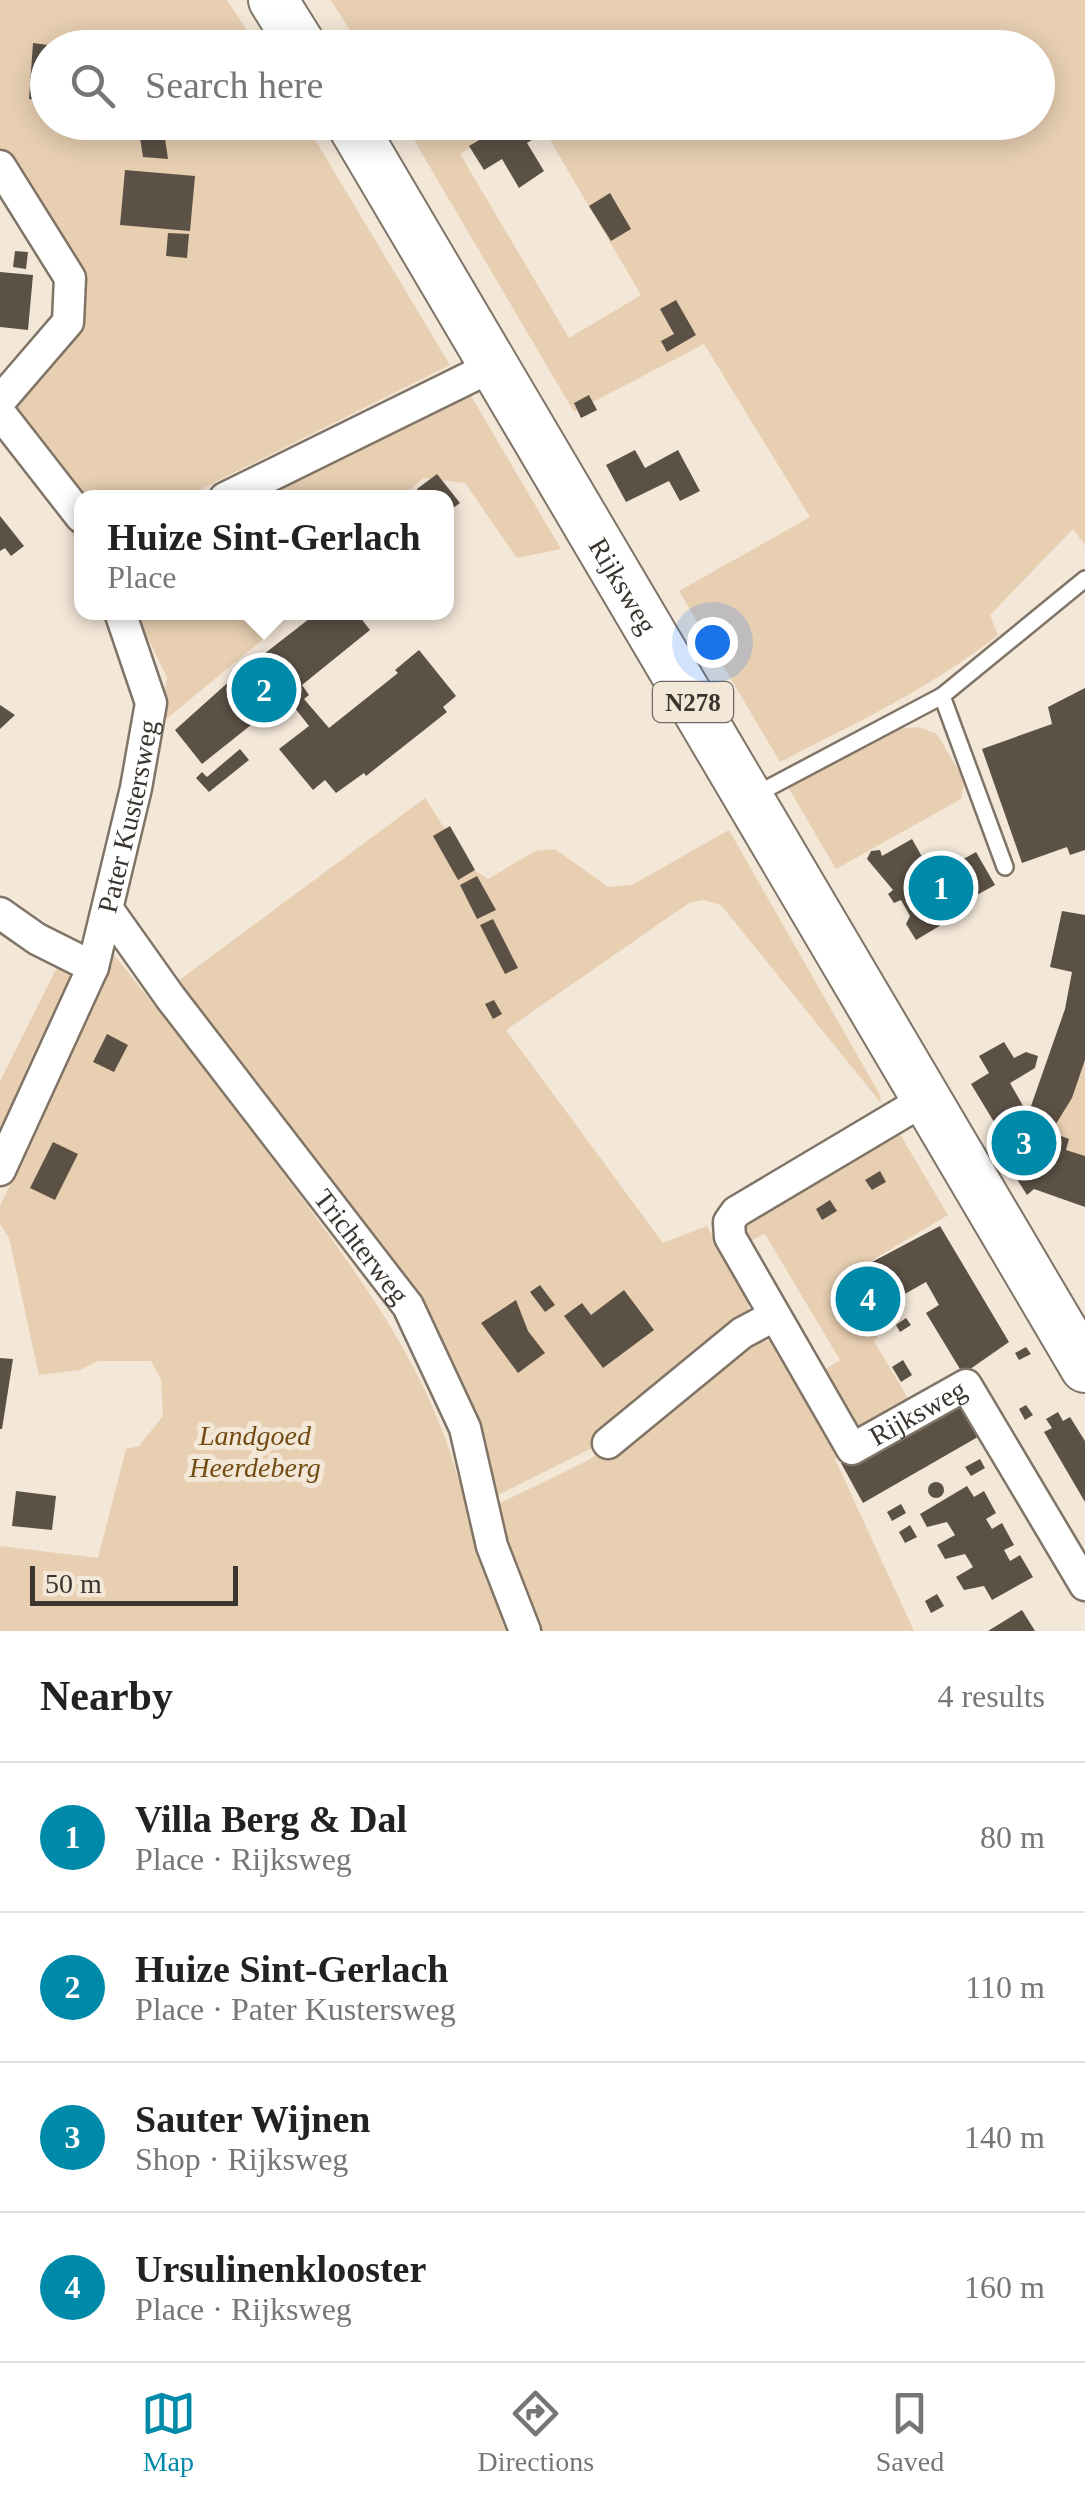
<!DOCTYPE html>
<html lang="en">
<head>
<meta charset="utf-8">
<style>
	body { margin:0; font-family:Georgia,serif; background:#f2f2f2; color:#222 }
	.scale { position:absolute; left:30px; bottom:25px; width:208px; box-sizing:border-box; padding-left:10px; border:5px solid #3a352f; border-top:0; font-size:28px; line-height:35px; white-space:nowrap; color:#3a352f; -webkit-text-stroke:8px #f3e7d8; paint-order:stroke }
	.you { position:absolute; left:712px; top:642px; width:35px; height:35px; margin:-25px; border:8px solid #fff; border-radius:50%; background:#1a73e8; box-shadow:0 0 0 15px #1a73e833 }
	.badge { display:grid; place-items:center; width:65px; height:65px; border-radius:50%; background:#008aaa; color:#fff; font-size:32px; font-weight:700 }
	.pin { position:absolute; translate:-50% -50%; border:5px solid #fff; box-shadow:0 2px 10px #0006 }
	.popup { position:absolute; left:74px; top:490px; width:380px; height:130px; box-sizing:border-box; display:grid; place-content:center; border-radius:20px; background:#fff; filter:drop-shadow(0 2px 8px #0005); font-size:32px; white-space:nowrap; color:#767676 }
	.popup b { font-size:38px; color:#222 }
	.popup::after { content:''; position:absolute; left:50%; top:100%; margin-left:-20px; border:20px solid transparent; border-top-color:#fff }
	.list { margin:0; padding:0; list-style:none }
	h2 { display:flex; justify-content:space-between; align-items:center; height:130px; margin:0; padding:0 40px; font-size:42px }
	h2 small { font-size:32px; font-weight:400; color:#767676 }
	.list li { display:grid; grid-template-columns:65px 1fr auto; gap:30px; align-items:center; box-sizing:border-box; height:150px; padding:0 40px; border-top:2px solid #e0e0e0 }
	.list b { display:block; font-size:38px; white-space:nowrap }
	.list p { margin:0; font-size:32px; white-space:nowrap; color:#767676 }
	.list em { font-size:32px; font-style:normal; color:#767676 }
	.icon { flex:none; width:55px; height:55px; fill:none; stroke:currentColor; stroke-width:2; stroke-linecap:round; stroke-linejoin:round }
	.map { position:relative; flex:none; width:1085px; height:1631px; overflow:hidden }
	.search { position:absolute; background:#fff; box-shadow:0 5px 25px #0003; left:30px; right:30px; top:30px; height:110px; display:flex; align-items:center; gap:25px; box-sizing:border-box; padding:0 35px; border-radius:55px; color:#767676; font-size:38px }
	.sheet { height:730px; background:#fff }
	nav { display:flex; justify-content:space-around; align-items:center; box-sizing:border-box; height:140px; border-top:2px solid #e0e0e0; background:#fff; font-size:28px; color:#767676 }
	nav a { display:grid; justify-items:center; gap:5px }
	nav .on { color:#008aaa }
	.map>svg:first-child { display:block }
	.green { fill:#e8cfb2 }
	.building { fill:#5c5145 }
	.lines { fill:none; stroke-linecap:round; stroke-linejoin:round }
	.lane-casing { stroke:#807467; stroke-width:20 }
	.street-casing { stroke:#807467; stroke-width:35 }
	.primary-casing { stroke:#807467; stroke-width:52 }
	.lane { stroke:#fff; stroke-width:15 }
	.street { stroke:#fff; stroke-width:30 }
	.primary { stroke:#fff; stroke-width:48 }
	.labels { text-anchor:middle; stroke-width:10; stroke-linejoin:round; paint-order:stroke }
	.shield { fill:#f3e7d8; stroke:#726a62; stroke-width:2.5 }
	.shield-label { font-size:25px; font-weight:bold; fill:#3a352f }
	.street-label { font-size:28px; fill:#3a352f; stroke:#f3e7d8 }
	.park-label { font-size:28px; font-style:italic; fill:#734c13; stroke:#f3e7d8 }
</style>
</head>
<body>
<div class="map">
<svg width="1085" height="1631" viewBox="0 0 1085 1631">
	<rect width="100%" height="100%" fill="#f3e7d8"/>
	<!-- green -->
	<g class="green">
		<polygon points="0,0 227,0 258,47 48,48 48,122 305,123 450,365 185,497 81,498 79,548 17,421 15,404 64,338 59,244 0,150"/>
		<path d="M331,0H1085V545L1073,529L990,615L998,635C931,688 856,723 780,762L679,591L810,517L704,344L574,412L404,123H513L460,154L569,338L641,295L540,123L1038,122V48L360,47Z"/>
		<polygon points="456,396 471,396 561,549 517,558 465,483 423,478 401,498 281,497 267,485"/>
		<polygon points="136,613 295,613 159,725 167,678"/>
		<polygon points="919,727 937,734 965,781 961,799 836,869 788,787 896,729"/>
		<polygon points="425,798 469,867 488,879 535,851 555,849 608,887 632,885 729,830 880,1095 881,1103 721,905 704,900 689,903 506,1030 663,1243 707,1226 749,1298 748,1315 606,1441 486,1501 443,1364 174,984"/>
		<path d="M111,951C173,1028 233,1106 292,1185C361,1278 428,1368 459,1481L476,1484L494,1506L589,1460L733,1347L774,1340L843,1453L835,1459L914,1631H0V1546L98,1558L126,1449L139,1446L163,1416L161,1380L151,1361H98L80,1370L39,1375L9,1238L0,1224V1206L96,1001Z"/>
		<polygon points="56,969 72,972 67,994 0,1134 0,1081"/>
		<polygon points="1085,1060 1085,1156 1066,1150 1069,1139 1051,1132 1072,1098"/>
		<polygon points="898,1131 948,1215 844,1277 878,1338 874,1341 912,1405 854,1440 816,1375 840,1360 765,1234 746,1243 743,1226"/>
	</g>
	<!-- building -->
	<g class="building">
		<polygon points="33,43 48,45 48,100 29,99"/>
		<polygon points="72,122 97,122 96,133 71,131"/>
		<polygon points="510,122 546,122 550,129 527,143 544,171 519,188 502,159 484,170 469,146"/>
		<polygon points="139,131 164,132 168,159 143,157"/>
		<polygon points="125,170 195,176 190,231 120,225"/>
		<polygon points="610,193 631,229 611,241 589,206"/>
		<polygon points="168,233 189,234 187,258 166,256"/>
		<polygon points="15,251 28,252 26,269 13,267"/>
		<polygon points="0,272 33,275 28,330 0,327"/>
		<polygon points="676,300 696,335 667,352 661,341 674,334 660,309"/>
		<polygon points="589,395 597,410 581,418 574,403"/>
		<polygon points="635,450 645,468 678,450 700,491 680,501 669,481 626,502 606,465"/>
		<polygon points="437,474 460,503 446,513 446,498 424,498 417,489"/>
		<polygon points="0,516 24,546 11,556 5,548 0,551"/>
		<polygon points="318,612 356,612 370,630 302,685 309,695 304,699 329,728 398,673 395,670 419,650 456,696 443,707 447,712 366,776 364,773 336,793 325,780 313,790 279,749 309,726 294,707 289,711 281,701 202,764 175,730 233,678"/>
		<polygon points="1085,688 1085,850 1070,855 1067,847 1022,863 982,749 1052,724 1048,707"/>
		<polygon points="0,705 15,715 0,729"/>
		<polygon points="240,749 249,760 209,792 196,778 202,772 207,777"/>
		<polygon points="450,826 475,870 458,880 433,836"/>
		<polygon points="912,839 933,876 976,852 995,885 964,902 968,909 916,940 906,924 910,916 901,900 894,903 888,894 893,890 867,859 871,851 880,850 882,856"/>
		<polygon points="477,876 496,910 477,919 460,885"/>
		<polygon points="1062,911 1085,915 1085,1060 1072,1098 1051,1132 1069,1139 1066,1150 1085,1156 1085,1207 1034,1189 1027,1195 994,1143 994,1122 971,1084 989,1073 979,1056 1004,1042 1014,1058 1026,1052 1038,1056 1035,1068 1010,1083 1026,1111 1031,1106 1065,1009 1072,972 1050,967"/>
		<polygon points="493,919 518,968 505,974 480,925"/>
		<polygon points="494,1000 502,1014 493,1019 485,1004"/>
		<polygon points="107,1034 128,1045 114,1072 93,1062"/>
		<polygon points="53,1142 78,1154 55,1200 30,1188"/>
		<polygon points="880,1171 886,1182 872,1190 865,1180"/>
		<polygon points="830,1200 837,1211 822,1220 816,1209"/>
		<polygon points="940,1226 1009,1342 963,1374 926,1313 939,1305 926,1282 862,1318 857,1309 849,1313 837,1293 843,1289 838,1280"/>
		<polygon points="540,1285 555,1305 545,1312 530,1292"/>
		<polygon points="624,1290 654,1330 603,1368 564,1316 582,1303 591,1315"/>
		<polygon points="516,1300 528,1331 545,1353 518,1373 481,1323"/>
		<polygon points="906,1318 911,1325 900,1332 896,1325"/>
		<polygon points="1026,1347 1031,1354 1019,1360 1015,1353"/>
		<polygon points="0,1358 13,1359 2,1429 0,1429"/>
		<polygon points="903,1360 912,1375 901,1382 892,1367"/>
		<polygon points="961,1395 983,1434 863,1503 841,1463"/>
		<polygon points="1026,1405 1033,1415 1025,1420 1019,1409"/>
		<polygon points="1058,1412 1063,1421 1070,1417 1085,1441 1085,1502 1044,1432 1052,1428 1046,1419"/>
		<polygon points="980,1459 985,1468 971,1476 965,1467"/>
		<circle cx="936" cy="1490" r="8"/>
		<polygon points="967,1486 974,1497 984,1491 996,1513 986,1519 992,1529 1002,1523 1014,1545 1004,1550 1010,1561 1020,1555 1033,1577 992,1600 984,1586 964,1590 956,1577 973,1567 965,1554 945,1559 937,1545 955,1535 947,1522 927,1527 920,1514"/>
		<polygon points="16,1491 56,1496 52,1530 12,1526"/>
		<polygon points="901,1504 906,1513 892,1521 887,1512"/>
		<polygon points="910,1525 917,1537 905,1543 899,1532"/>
		<polygon points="937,1594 944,1606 931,1613 925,1601"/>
		<polygon points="1022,1610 1035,1631 988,1631"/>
	</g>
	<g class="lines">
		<!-- lane casing -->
		<g class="lane-casing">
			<g id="lane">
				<polyline points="942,696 1005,867"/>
				<polyline points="753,796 942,696 1085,579"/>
			</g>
		</g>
		<!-- street casing -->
		<g class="street-casing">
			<g id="street">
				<polyline points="0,166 70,278 68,322 0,401"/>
				<polyline points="0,413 81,517"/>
				<polyline points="225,498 495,365"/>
				<path id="s1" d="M109,911L170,997L408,1306L465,1428L492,1546L525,1631"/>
				<polyline points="0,913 37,939 93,967"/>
				<path id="s2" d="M926,1099L736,1212L729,1222L730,1237L852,1449L966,1385L1085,1585"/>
				<path id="s3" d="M0,1170L93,967L136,788L151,703L120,612"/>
				<polyline points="608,1443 742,1333 774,1316"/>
			</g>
		</g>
		<!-- primary casing -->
		<g class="primary-casing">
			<g id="primary">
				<polyline points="273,0 303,48"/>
				<path id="s4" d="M350,122L1085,1368"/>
			</g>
		</g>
		<!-- lane -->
		<use href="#lane" class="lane"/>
		<!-- street -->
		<use href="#street" class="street"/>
		<!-- primary -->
		<use href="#primary" class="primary"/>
	</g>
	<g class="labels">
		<!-- shield labels -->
		<rect class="shield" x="653" y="682" width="80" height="40" rx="8"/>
		<g class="shield-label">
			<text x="693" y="711">N278</text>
		</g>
		<!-- street labels -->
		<g class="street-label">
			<text dy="10" stroke="none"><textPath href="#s4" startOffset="538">Rijksweg</textPath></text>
			<text dy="10" stroke="none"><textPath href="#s3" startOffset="378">Pater Kustersweg</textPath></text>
			<text dy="10" stroke="none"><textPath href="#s1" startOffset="420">Trichterweg</textPath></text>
			<text dy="10" stroke="none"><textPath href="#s2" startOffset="568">Rijksweg</textPath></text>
		</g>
		<!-- park labels -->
		<g class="park-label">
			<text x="255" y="1445">Landgoed<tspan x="255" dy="32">Heerdeberg</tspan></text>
		</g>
	</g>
</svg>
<div class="scale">50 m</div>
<div class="you"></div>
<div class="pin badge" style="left:941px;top:888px">1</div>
<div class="pin badge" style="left:264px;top:690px">2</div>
<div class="popup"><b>Huize Sint-Gerlach</b>Place</div>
<div class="pin badge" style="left:1024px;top:1143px">3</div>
<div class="pin badge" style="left:868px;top:1299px">4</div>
<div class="search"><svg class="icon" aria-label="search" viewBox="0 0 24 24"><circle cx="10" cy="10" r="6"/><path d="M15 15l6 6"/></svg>Search here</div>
</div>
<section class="sheet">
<h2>Nearby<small>4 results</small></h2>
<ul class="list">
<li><span class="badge">1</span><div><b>Villa Berg &amp; Dal</b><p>Place · Rijksweg</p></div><em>80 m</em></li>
<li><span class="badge">2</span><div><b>Huize Sint-Gerlach</b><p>Place · Pater Kustersweg</p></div><em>110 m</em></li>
<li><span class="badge">3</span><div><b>Sauter Wijnen</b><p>Shop · Rijksweg</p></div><em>140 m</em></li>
<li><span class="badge">4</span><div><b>Ursulinenklooster</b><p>Place · Rijksweg</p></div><em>160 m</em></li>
</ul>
</section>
<nav>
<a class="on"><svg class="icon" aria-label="map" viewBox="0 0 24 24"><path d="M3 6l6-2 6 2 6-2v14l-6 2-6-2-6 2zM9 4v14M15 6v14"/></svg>Map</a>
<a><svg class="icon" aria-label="directions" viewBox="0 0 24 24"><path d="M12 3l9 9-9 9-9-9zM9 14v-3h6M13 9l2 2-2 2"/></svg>Directions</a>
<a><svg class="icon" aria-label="saved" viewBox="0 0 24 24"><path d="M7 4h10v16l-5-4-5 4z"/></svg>Saved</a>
</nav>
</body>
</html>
